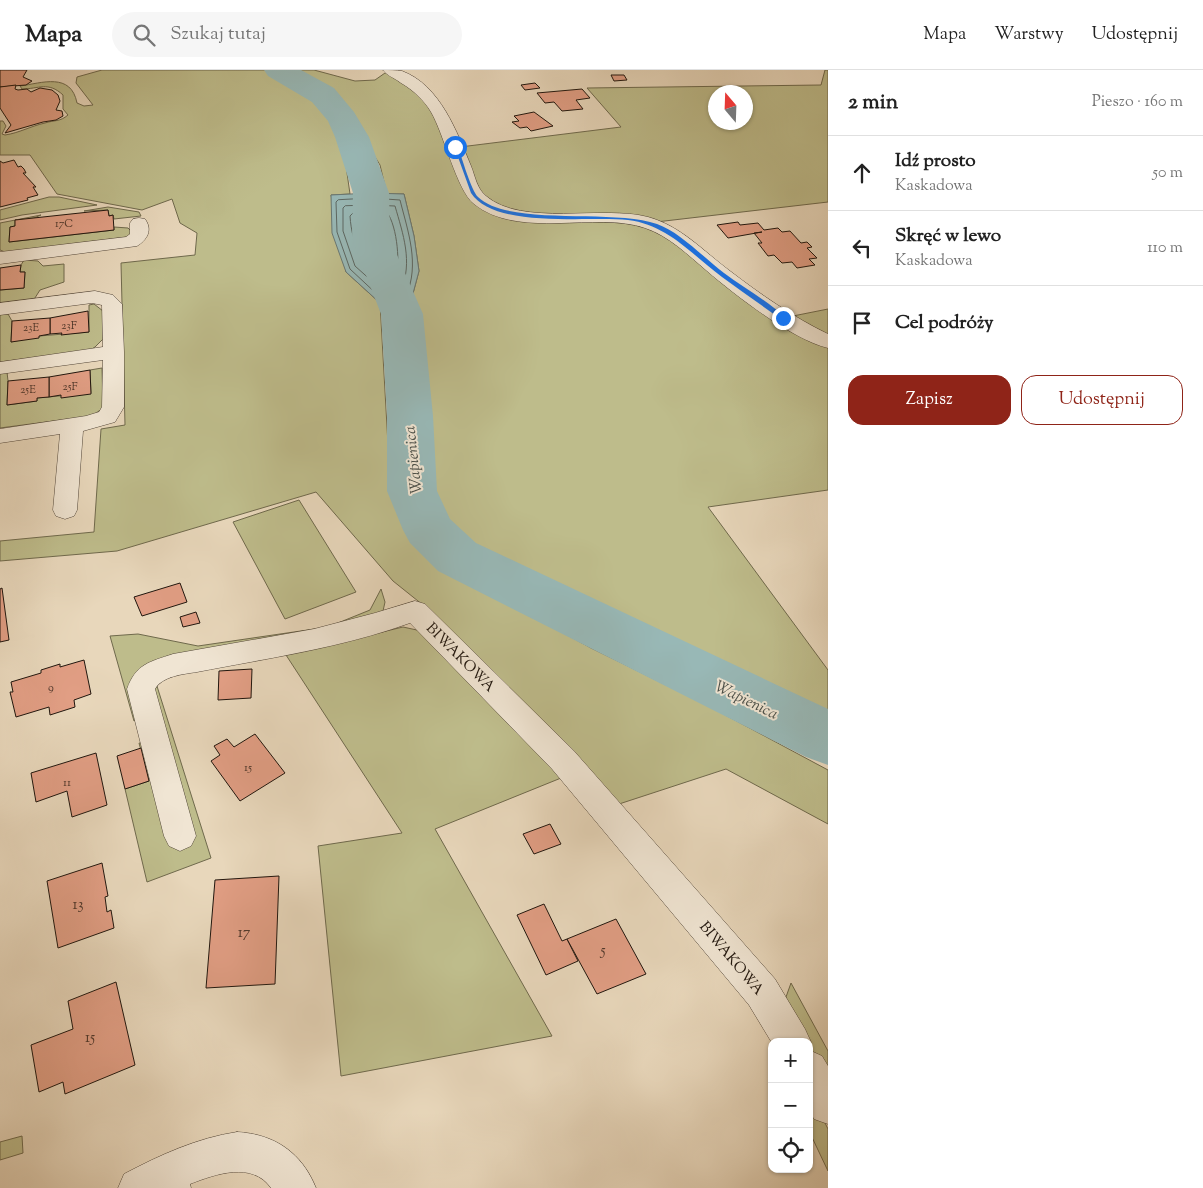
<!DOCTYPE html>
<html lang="pl">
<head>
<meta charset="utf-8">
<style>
	body { margin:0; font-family:"Sorts Mill Goudy",serif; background:#f6f6f6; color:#222 }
	.controls { position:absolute; right:15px; bottom:15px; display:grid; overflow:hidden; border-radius:10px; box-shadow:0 1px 4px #0004 }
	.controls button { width:45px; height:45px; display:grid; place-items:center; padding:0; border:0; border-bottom:1px solid #e0e0e0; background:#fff; color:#222; font:25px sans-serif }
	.compass { position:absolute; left:708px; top:15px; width:45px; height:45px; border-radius:50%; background:#fff; box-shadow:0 1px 4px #0004; rotate:341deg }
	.stop { position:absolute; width:15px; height:15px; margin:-11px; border:4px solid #1a73e8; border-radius:50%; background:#fff }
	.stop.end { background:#1a73e8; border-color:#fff; box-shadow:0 1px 5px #0008 }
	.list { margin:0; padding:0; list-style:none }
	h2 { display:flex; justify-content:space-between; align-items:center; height:65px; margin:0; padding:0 20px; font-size:21px }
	h2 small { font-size:16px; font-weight:400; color:#767676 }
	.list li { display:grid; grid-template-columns:32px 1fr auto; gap:15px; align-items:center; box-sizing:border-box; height:75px; padding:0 20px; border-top:1px solid #e0e0e0 }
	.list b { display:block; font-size:19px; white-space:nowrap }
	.list p { margin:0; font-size:16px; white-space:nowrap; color:#767676 }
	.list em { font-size:16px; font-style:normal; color:#767676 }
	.actions { display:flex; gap:10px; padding:15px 20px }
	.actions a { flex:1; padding:11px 0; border:1px solid #8f2418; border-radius:15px; text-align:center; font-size:18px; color:#8f2418 }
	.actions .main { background:#8f2418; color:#fff }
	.icon { flex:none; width:28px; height:28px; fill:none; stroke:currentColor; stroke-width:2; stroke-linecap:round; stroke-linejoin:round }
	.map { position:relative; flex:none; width:828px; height:1118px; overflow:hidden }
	header { display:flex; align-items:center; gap:30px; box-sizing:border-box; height:70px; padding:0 25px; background:#fff; border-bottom:1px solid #e0e0e0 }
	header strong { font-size:24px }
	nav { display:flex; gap:28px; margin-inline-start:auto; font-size:18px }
	.search { width:350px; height:45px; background:#f6f6f6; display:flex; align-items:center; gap:12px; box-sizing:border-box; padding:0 18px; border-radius:28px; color:#767676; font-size:19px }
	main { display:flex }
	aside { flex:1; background:#fff }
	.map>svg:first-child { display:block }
	.green { fill:#bebc8b; stroke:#6f694c; fill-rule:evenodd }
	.water { fill:#98b8b6; stroke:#687773 }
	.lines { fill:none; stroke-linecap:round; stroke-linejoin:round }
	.shore { stroke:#5c6762; stroke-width:1 }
	.river { fill:#98b8b6; fill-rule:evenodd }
	.building { fill:#e19e84; stroke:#20160e }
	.minor-casing { stroke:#524639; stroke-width:1 }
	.minor { fill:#f0e5d3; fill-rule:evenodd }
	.route { fill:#1a73e8 }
	.labels { text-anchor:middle; stroke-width:4; stroke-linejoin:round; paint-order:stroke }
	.far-number-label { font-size:11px; fill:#50382c }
	.number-label { font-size:12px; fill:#50382c }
	.street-label { font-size:15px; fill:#20160e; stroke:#f0e5d3 }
	.near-number-label { font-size:15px; fill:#50382c }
	.water-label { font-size:16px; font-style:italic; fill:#4a4f49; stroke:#f0e5d3 }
</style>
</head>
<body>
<header>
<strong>Mapa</strong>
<div class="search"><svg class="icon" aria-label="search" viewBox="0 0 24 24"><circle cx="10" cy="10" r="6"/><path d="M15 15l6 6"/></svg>Szukaj tutaj</div>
<nav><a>Mapa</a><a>Warstwy</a><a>Udostępnij</a></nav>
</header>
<main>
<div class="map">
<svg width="828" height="1118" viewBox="0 0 828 1118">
	<rect width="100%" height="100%" fill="#e8d7bb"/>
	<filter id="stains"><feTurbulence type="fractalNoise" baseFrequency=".004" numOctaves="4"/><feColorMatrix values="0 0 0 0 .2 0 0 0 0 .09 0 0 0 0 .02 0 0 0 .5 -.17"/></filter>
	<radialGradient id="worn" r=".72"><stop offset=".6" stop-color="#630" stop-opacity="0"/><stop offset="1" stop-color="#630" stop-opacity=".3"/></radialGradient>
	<!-- green -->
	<g class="green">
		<path d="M102,0H267L317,29L342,68L350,124L331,125L346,202L380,233L390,410L403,444L427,479L456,504L591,578L701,632L828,700V754L726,699L616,735L433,543L393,511L316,422L117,481L0,491V471L94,462L101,359L125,355L121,193L195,185L197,163L180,153L172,129L142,140L57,124L30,85H0V51H3L6,56L2,64L5,65C19,63 31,56 45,53C54,50 60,52 68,45L63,39V25C48,11 39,19 22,19L20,16C42,13 71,2 77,33L84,36L93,35L76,13L77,7Z"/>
		<polygon points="291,0 314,0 355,11 375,10 385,3 391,3 426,28 490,141 639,154 659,162 828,275 828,420 708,437 828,600 828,652 474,481 443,451 423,416 419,272 411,231 419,201 414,166 404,124 387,124 380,95 351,48 330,24"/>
		<path d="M825,0H828V132L656,152L512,142L485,131L460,77L621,57L587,18L821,15ZM716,22H746V52H716Z"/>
		<polygon points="49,127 59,127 97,135 22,145 0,150 0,140"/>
		<polygon points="108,137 139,142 141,146 114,149 113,145 109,146 108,140 84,141"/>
		<polygon points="41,145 34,148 15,150 15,156 10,157 9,172 114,160 114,157 128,158 132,162 128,167 5,182 0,180 0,153"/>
		<polygon points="24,190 38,191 43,196 64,194 64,212 40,220 33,231 0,235 0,220 24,218 25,202 20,202 21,195"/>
		<polygon points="94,234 103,241 103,269 95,277 90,280 0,292 0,244 8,244 12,251 11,272 39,266 89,262 89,235"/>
		<polygon points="828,239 828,268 788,247"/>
		<polygon points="102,298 103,338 92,346 0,358 0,303 7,302 8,311 7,335 37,331 37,328 91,323 90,300"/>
		<polygon points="299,430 356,522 285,549 233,452"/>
		<path d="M381,519L385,532L383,541C357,559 284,573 251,578C226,583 153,587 138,607C129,619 136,633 140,647L134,651L110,566L138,564L198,576L328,557L370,540Z"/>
		<polygon points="403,557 426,562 566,706 435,759 552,966 341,1006 318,776 402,763 286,585"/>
		<polygon points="156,613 211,788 147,812 125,719 149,711 139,673 150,673 151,623"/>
		<polygon points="791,913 828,981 828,1014 809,980 809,972 790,946 786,927"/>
		<polygon points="809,1021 828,1059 828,1101 809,1061"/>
		<polygon points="22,1066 23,1083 0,1090 0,1072"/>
	</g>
	<!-- water -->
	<polygon class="water" points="371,123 404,124 414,166 419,201 411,231 380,233 346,202 332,163 331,125"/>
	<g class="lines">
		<!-- shore -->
		<g class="shore">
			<path d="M371,128L400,130C408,162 420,194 406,226L381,228L350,199L337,162L336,132L338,130Z"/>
			<path d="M371,135L395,136C403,164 413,192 401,220L383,221L355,196L343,161V138L345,136Z"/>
			<path d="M387,142C398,158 400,194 396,213L387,214C363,196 352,176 350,146L353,143Z"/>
		</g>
		<!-- river -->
		<polygon class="river" points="264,0 301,0 334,18 354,42 369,67 389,123 390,169 423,244 433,346 437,421 450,449 476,473 828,639 828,695 806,687 438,501 410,473 403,460 387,421 387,346 381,244 352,169 353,123 335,67 328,51 312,32 268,6"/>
	</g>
	<!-- building -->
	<g class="building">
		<polygon points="0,0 27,0 23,7 32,11 26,15 0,17"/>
		<polygon points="611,5 624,5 627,10 614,11"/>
		<polygon points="535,13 540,18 525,20 521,15"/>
		<polygon points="16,15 15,19 18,20 27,19 31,22 40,18 52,20 58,25 60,31 56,40 62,41 63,46 56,50 43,52 5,63 11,55 0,38 0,17"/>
		<polygon points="582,19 590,28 576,30 583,39 562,41 554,32 545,33 537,23"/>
		<polygon points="534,42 553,56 531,61 527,57 520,58 512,52 519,51 514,46"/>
		<polygon points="14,90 18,97 21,96 24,99 26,103 23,103 36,117 33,117 38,125 27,128 28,130 0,137 0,91 3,93"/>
		<polygon points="108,140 109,146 113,145 114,160 9,172 10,157 15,156 15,150"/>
		<polygon points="738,152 740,155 758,153 764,160 778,158 782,162 790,161 801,173 807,172 812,177 807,178 817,188 809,189 815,195 797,198 792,192 782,193 774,185 768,186 758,173 762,173 754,163 762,162 728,168 717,155"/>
		<polygon points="21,195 20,202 25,202 24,218 0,220 0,198"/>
		<polygon points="88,241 89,262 61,265 62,263 50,264 50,248"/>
		<polygon points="50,248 50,264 39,266 39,268 11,272 12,251"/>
		<polygon points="90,300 91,324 61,328 61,325 49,327 49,307"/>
		<polygon points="49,307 49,327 37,328 37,331 7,335 8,311"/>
		<polygon points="180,513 187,532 142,546 134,527"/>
		<polygon points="2,518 9,570 0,572 0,519"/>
		<polygon points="196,542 200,553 183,557 180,547"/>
		<polygon points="84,590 91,624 74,630 75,637 50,645 49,637 16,647 10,622 13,622 11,612 41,603 41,600 60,594 60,597"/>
		<polygon points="252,599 251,628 218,630 219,601"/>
		<polygon points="255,664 285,703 240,731 211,691 220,685 214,676 227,669 234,677"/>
		<polygon points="141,678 149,711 125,719 117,686"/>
		<polygon points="96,683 107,735 72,747 67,721 36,732 31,703"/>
		<polygon points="550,754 561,774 534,784 523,764"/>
		<polygon points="102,793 108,826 105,827 107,842 111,840 114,858 58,878 47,811"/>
		<polygon points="279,806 275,914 206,918 215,810"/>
		<polygon points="544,834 562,871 567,869 578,891 546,905 517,845"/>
		<polygon points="616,849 646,904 597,924 567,869"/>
		<polygon points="116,912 135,995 65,1024 63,1012 39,1022 31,975 73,959 68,931"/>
	</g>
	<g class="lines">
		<!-- minor casing -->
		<g class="minor-casing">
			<g id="minor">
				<path d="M383,0C389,0 396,0 402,1C440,15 457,62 471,96C475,106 477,119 486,126C522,157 603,135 648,147C681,156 703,181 730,201C760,224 793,247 828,264V278C793,270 735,225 707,201C688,185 669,166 645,158C596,141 519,170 474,134C457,121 444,64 431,42C424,30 413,20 401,13C395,8 387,6 383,0Z"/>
				<path d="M139,148L145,149C153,160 147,170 137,176L0,194V182L126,167L130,164V153L133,149Z"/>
				<polygon points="95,221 113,225 122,234 124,282 124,337 115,352 83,361 77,440 74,446 65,449 56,446 53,440 60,364 0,373 0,359 86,346 99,342 102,337 103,290 0,304 0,292 103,277 102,235 92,233 0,245 0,233"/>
				<path d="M415,531L425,534L574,681L775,909L805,959L811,972L809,975V972L772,973L749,935L552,699L410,553C340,578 269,588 197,602C184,604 162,606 155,619L196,766L191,776L180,781L169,776L164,766L127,619C136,594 149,592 173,584L314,559L375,543Z"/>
				<polygon points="809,980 822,986 828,996 828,1054 814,1049 809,1039"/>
				<path d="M237,1062C275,1064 302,1083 316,1118H271C252,1091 216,1104 190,1114L191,1118H118L124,1104C160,1085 197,1068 237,1062Z"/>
			</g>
		</g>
		<!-- minor -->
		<use href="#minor" class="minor"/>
	</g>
	<!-- route -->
	<path class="route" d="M454,76L458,77C462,88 471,120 478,127C509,157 612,138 657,154C680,162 704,188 724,203C744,218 768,231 786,248L781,249C761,235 741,221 722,207C691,184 668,155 628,150C589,146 494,159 471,123Z"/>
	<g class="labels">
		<!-- far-number labels -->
		<g class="far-number-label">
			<text x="64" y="157">17C</text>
			<text x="69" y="259">23F</text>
			<text x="31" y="261">23E</text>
			<text x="70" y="320">25F</text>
			<text x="28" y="323">25E</text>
		</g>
		<!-- number labels -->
		<g class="number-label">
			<text x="51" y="621">9</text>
			<text x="248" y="701">15</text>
			<text x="67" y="716">11</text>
		</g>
		<!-- street labels -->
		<g class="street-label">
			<text transform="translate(461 587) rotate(45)" y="5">BIWAKOWA</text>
			<text transform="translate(732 888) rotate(50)" y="5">BIWAKOWA</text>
		</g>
		<!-- near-number labels -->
		<g class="near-number-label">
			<text x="78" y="839">13</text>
			<text x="244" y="867">17</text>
			<text x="603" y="885">5</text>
			<text x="90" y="972">15</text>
		</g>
		<!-- water labels -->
		<g class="water-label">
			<text transform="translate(412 390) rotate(-96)" y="6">Wapienica</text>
			<text transform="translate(747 629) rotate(26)" y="6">Wapienica</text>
		</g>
	</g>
	<rect width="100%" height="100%" filter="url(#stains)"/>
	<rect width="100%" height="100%" fill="url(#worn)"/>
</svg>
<div class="controls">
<button>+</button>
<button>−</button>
<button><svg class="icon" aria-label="locate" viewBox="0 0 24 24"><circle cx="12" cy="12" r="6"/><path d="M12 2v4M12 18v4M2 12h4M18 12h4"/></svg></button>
</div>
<svg class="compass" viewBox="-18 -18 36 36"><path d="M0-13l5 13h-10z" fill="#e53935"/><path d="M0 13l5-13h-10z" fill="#767676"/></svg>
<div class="stop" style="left:455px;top:77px"></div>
<div class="stop end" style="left:783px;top:248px"></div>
</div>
<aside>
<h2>2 min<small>Pieszo · 160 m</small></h2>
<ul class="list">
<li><svg class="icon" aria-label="ahead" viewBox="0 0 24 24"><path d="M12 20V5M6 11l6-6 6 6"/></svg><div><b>Idź prosto</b><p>Kaskadowa</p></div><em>50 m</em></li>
<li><svg class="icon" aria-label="left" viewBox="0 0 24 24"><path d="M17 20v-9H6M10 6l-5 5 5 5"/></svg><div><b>Skręć w lewo</b><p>Kaskadowa</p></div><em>110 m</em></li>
<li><svg class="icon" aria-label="arrive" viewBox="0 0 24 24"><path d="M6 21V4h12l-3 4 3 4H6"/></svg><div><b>Cel podróży</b></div></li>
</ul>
<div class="actions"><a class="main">Zapisz</a><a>Udostępnij</a></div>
</aside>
</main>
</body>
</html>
